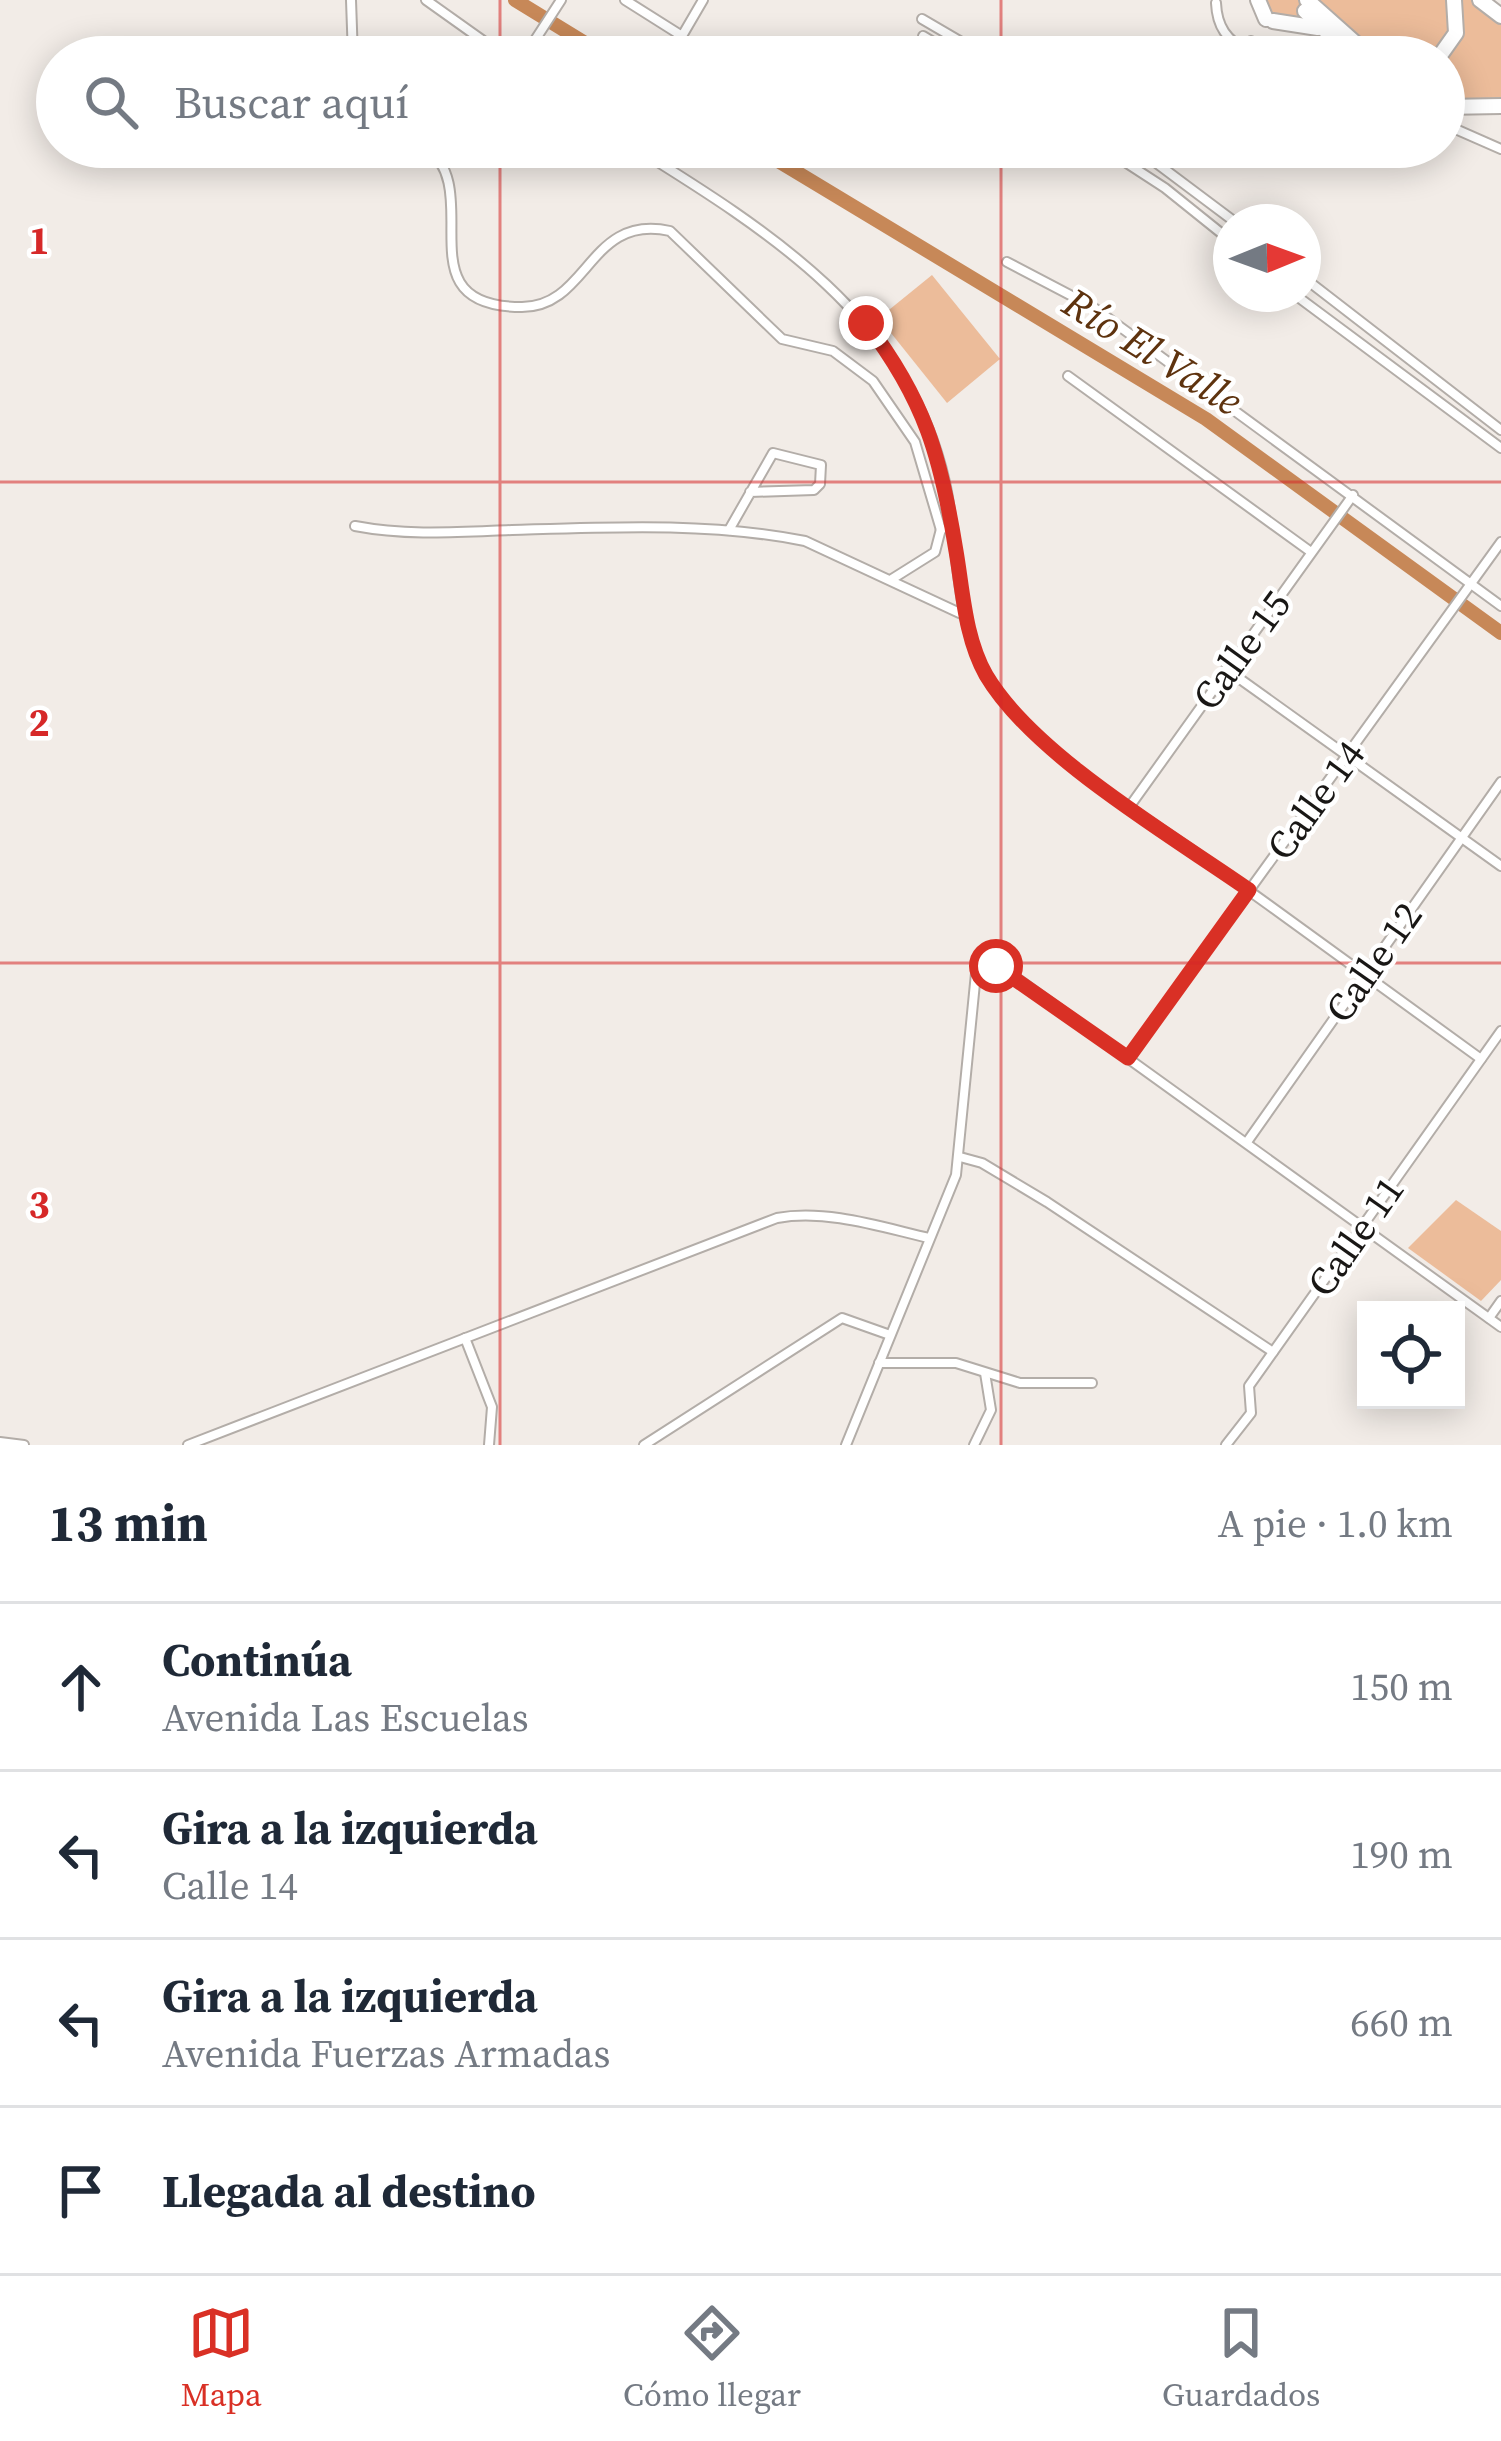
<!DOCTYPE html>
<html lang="es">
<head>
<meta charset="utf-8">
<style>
	body { margin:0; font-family:"Source Serif 4",serif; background:#f2f2f3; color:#1f2937 }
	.controls { position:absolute; right:36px; bottom:36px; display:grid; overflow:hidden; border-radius:0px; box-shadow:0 6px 30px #0003 }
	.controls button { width:108px; height:108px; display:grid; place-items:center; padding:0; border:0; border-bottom:3px solid #e0e1e3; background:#fff; color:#1f2937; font:60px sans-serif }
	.compass { position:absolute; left:1213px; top:204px; width:108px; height:108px; border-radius:50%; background:#fff; box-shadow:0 6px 30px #0003; rotate:89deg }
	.stop { position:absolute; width:36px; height:36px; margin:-27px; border:9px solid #d93025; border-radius:50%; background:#fff }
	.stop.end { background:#d93025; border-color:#fff; box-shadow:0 3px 12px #0008 }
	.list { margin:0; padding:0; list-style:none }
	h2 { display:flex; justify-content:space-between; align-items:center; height:156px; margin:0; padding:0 48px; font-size:51px }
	h2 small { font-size:39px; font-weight:400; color:#747a83 }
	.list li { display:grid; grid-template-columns:78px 1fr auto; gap:36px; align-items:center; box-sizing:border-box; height:168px; padding:0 48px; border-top:3px solid #e0e1e3 }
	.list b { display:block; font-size:45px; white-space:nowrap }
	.list p { margin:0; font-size:39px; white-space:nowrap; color:#747a83 }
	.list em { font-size:39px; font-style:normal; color:#747a83 }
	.icon { flex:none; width:66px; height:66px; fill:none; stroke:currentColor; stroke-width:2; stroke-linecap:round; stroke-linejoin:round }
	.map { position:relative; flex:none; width:1501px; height:1445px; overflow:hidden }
	.search { position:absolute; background:#fff; box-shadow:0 6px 30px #0003; left:36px; right:36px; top:36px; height:132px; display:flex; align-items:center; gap:30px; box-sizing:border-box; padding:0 42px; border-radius:66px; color:#747a83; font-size:45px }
	.sheet { height:828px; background:#fff }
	nav { display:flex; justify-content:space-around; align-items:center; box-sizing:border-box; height:168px; border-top:3px solid #e0e1e3; background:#fff; font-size:33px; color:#747a83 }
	nav a { display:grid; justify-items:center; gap:6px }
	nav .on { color:#d93025 }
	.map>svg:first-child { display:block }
	.green { fill:#ecbc9a }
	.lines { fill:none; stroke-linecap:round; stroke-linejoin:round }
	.river { stroke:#c78858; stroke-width:14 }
	.street-casing { stroke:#b3ada8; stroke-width:12 }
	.highway-casing { stroke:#b3ada8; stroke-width:18 }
	.street { stroke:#fff; stroke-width:8 }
	.highway { stroke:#fff; stroke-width:14 }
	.route { stroke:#d93025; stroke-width:15 }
	.grid { fill:none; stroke:#d62828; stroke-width:3; stroke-opacity:0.55 }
	.labels { text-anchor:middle; stroke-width:9; stroke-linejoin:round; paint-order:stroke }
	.street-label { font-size:39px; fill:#191715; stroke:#fff }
	.water-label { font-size:42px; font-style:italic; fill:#5e330f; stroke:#fff }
	.grid-label { font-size:39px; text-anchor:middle; font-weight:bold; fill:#d62828; stroke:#fff; stroke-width:9; stroke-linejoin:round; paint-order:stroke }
</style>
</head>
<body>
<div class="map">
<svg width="1501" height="1445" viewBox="0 0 1501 1445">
	<rect width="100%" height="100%" fill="#f2ece7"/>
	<!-- green -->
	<g class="green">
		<polygon points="1258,0 1480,0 1501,16 1501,106 1444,107 1444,57 1353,57 1318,28 1266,19"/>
		<polygon points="932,275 1000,359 947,403 879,318"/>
		<polygon points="1456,1200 1501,1231 1501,1280 1481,1301 1408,1248"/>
	</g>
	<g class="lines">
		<!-- river -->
		<g class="river">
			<polyline points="515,0 608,57"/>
			<polyline points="755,147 1206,419 1501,633"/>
		</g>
		<!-- street casing -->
		<g class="street-casing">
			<g id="street">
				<polyline points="351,0 353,57"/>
				<polyline points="426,0 506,57"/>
				<polyline points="625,0 682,36 703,0"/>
				<path d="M1216,3C1217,27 1227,40 1247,51L1251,41"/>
				<polyline points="922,19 987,57"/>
				<polyline points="923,36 958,57"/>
				<polyline points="524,57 561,0"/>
				<polyline points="1444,124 1501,149"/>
				<path d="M426,147C488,192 400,307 522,307C589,307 589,213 670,231L782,339L833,351L873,381L915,442L941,530"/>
				<path d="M634,147C769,231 908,318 945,482C959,544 954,621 987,677C1033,752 1137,811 1209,862C1300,927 1390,993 1481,1059"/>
				<polyline points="1102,147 1165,188 1231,241"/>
				<polyline points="1135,147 1235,222"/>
				<polyline points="1007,262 1093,307 1501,606"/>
				<polyline points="1303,277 1501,430"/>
				<polyline points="1294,294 1501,448"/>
				<polyline points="1068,376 1311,552"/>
				<path d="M355,526C407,536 459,532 512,530C610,527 709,522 805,541L966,616"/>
				<polyline points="729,530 773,453 821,465 820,484 814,490 750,492"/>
				<polyline points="892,579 935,552 941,529"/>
				<polyline points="1226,669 1501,866"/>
				<polyline points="1130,806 1353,495"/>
				<polyline points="1128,1058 1501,542"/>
				<polyline points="1247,1142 1501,782"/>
				<polyline points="960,1157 982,1163 1047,1202 1273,1352"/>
				<polyline points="1489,1318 1501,1301"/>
				<polyline points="465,1338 492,1407 489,1445"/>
				<polyline points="879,1363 956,1363 1020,1383 1092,1383"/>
				<polyline points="0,1442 24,1445"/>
				<path d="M188,1445L777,1218C827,1209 881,1227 929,1238"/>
				<polyline points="644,1445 842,1318 890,1335"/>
				<polyline points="846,1445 956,1175 976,973 988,966 1004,969 1501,1327"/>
				<polyline points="974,1445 991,1410 985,1373"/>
				<polyline points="1226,1445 1251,1413 1249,1386 1501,1031"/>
			</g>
		</g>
		<!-- highway casing -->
		<g class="highway-casing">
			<g id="highway">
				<polyline points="1258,0 1266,19"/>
				<polyline points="1307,0 1371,57"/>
				<polyline points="1480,0 1501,16"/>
				<polyline points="1305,11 1353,57"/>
				<polyline points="1273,21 1318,28"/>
				<polyline points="1439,57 1456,33 1454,0"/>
				<polyline points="1444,107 1501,106"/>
			</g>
		</g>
		<!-- street -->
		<use href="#street" class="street"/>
		<!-- highway -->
		<use href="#highway" class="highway"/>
	</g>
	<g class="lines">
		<!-- route -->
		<path class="route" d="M866,323C925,400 941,457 956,551C963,592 965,638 986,675C1033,755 1172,836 1249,890L1128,1058L996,966"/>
	</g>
	<!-- grid -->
	<path class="grid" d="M500,0V57M1001,0V57M500,147V1445M1001,147V1445M0,482H1501M0,963H1501"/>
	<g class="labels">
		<!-- street labels -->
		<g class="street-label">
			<text transform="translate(1241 650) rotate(-54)" y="14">Calle 15</text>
			<text transform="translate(1315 800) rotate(-54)" y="14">Calle 14</text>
			<text transform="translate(1373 962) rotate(-55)" y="14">Calle 12</text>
			<text transform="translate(1355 1236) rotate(-55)" y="14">Calle 11</text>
		</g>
		<!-- water labels -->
		<g class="water-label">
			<text transform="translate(1153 351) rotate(32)" y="15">Río El Valle</text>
		</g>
	</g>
	<g class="grid-label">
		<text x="39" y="254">1</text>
		<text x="39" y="736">2</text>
		<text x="39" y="1218">3</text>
	</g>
</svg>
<div class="controls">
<button><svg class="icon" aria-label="locate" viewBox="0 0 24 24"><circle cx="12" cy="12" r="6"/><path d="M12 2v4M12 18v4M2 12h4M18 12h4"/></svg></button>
</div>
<svg class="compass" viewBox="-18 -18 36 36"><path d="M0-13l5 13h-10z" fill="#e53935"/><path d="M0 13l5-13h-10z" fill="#747a83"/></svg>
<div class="stop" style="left:996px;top:966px"></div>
<div class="stop end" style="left:866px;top:323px"></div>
<div class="search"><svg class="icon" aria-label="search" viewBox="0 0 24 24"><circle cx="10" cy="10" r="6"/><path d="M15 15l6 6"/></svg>Buscar aquí</div>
</div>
<section class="sheet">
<h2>13 min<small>A pie · 1.0 km</small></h2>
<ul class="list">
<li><svg class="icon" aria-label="ahead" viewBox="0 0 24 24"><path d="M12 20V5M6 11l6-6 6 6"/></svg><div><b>Continúa</b><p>Avenida Las Escuelas</p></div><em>150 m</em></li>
<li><svg class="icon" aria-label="left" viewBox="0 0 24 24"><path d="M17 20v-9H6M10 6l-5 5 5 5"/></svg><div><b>Gira a la izquierda</b><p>Calle 14</p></div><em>190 m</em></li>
<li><svg class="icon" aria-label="left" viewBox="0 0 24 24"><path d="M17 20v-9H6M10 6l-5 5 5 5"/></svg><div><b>Gira a la izquierda</b><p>Avenida Fuerzas Armadas</p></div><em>660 m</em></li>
<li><svg class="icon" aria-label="arrive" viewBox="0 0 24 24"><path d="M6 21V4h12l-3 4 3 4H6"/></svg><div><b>Llegada al destino</b></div></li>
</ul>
</section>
<nav>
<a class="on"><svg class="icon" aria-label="map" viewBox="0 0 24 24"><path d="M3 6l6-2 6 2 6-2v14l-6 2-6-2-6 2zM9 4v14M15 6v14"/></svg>Mapa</a>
<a><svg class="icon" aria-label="directions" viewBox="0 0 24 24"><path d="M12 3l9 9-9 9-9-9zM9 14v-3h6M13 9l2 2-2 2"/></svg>Cómo llegar</a>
<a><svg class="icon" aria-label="saved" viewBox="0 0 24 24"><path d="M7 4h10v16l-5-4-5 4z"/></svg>Guardados</a>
</nav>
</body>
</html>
